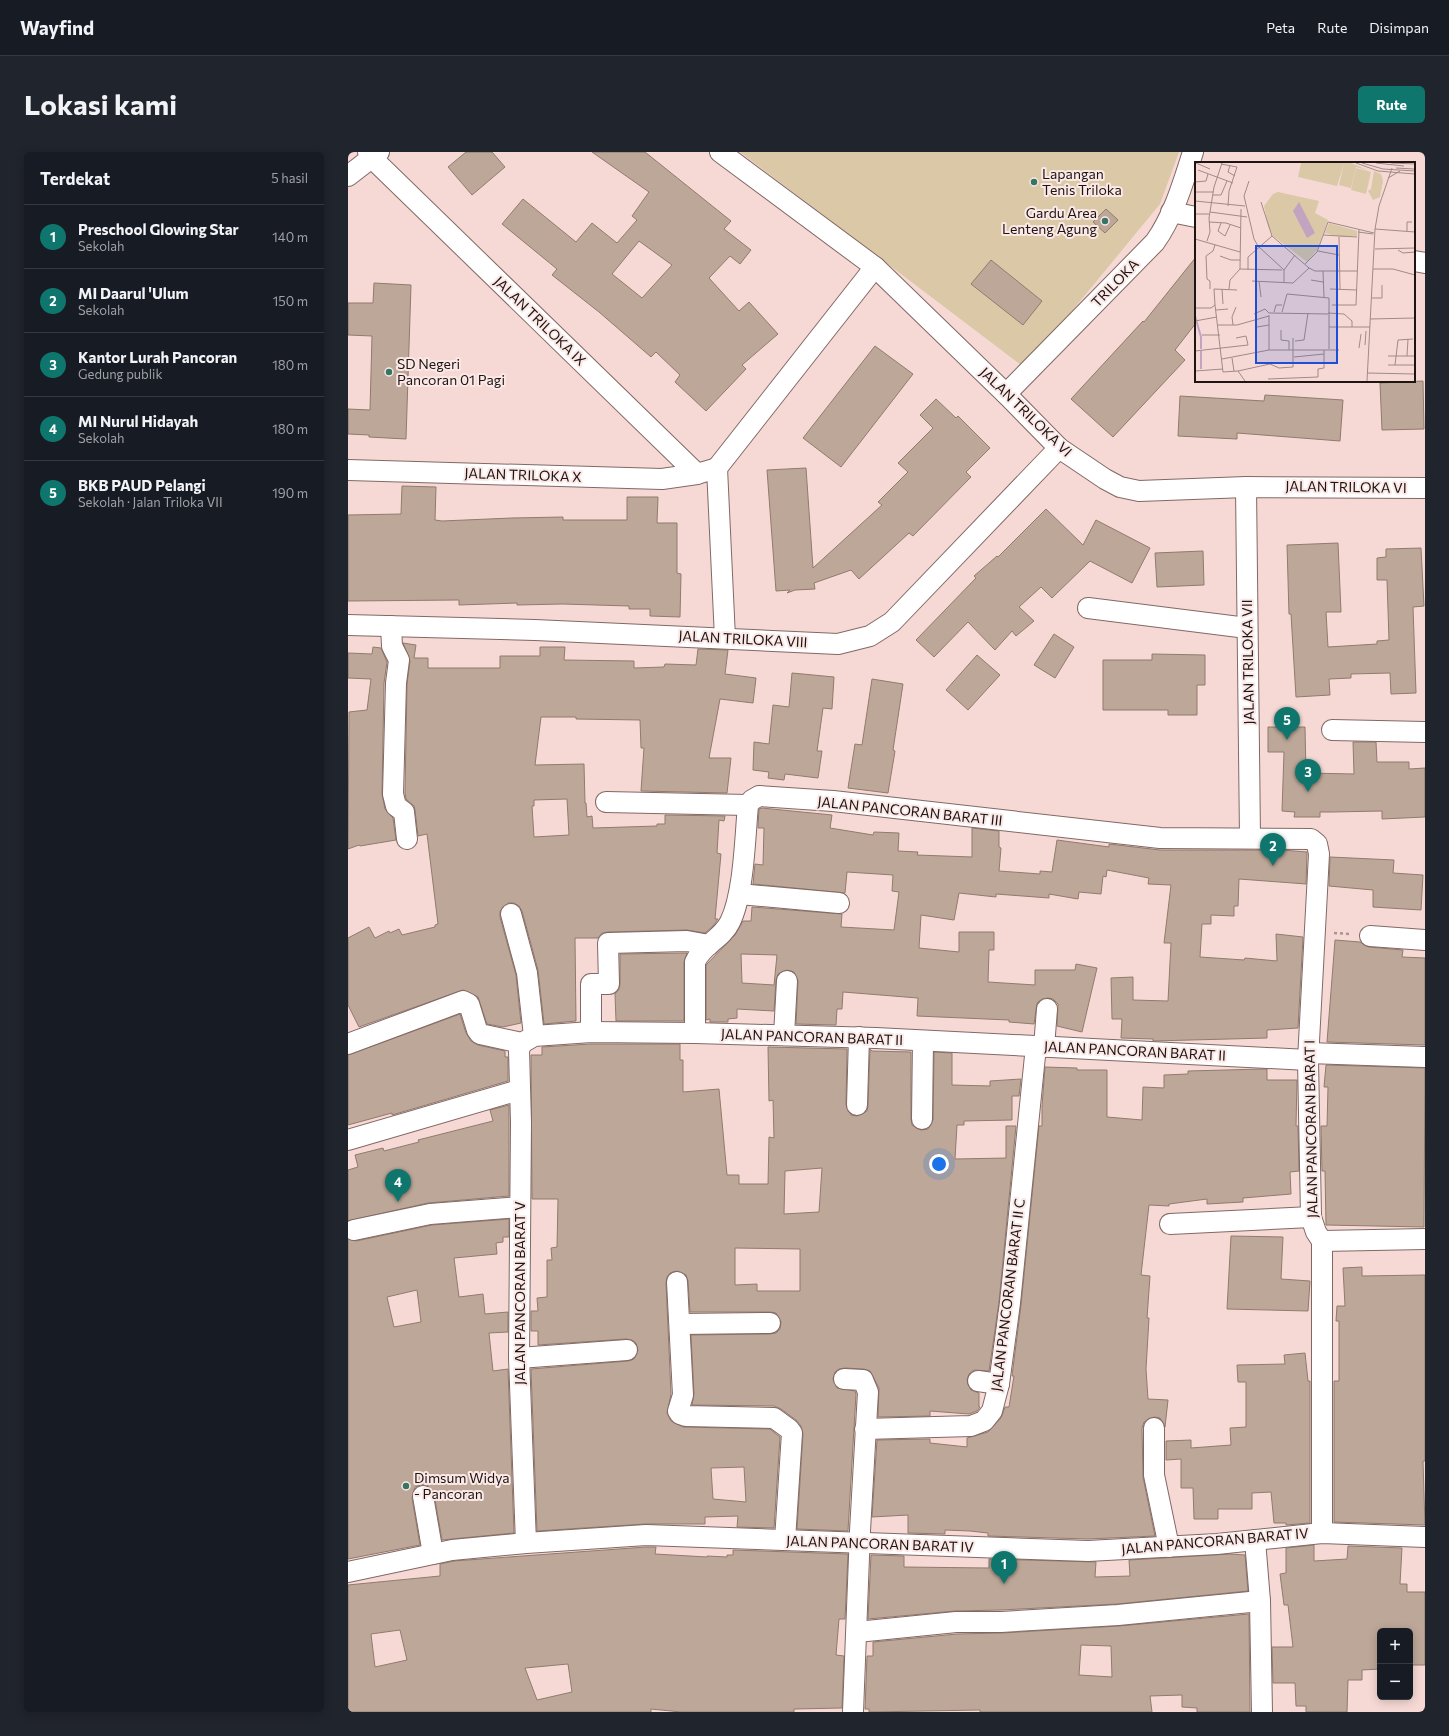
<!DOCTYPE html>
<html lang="id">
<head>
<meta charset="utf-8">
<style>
	body { margin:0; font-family:Commissioner,sans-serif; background:#20242c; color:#f1f3f6 }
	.controls { position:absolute; right:12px; bottom:12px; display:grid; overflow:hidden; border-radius:6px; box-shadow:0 2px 10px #0003 }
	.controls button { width:36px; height:36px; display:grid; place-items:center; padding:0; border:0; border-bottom:1px solid #363941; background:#171b24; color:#f1f3f6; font:20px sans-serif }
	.you { position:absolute; left:591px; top:1012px; width:14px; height:14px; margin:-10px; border:3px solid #fff; border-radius:50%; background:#1a73e8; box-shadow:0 0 0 6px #1a73e833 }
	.badge { display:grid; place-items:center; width:26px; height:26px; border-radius:50%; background:#0f766e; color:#fff; font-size:13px; font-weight:700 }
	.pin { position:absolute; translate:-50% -33px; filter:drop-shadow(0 1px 2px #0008) }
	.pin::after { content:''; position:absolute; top:21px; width:14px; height:12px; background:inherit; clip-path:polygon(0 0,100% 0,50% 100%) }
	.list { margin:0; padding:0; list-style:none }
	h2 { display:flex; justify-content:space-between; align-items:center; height:52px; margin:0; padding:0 16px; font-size:17px }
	h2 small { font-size:13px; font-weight:400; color:#9ea1a6 }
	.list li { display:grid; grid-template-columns:26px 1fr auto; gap:12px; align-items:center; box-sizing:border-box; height:64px; padding:0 16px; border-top:1px solid #363941 }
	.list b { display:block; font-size:15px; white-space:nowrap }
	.list p { margin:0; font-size:13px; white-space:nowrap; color:#9ea1a6 }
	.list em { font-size:13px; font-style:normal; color:#9ea1a6 }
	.map { position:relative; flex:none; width:1077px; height:1560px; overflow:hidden; border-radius:6px }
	header { display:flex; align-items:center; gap:24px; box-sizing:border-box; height:56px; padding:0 20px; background:#171b24; border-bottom:1px solid #363941 }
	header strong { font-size:19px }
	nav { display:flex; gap:22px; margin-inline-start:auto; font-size:14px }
	.intro { display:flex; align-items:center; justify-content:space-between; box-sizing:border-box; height:96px; padding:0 24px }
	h1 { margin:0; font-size:28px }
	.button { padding:10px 18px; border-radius:6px; background:#0f766e; color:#fff; font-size:14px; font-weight:700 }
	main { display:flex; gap:24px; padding:0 24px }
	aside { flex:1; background:#171b24; border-radius:6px; box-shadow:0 2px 10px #0003 }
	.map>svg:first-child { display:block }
	.green { fill:#dac8a6 }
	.building { fill:#bda798; stroke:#917b6d; fill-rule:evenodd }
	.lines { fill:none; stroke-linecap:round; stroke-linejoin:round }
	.minor-casing { stroke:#826865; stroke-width:22 }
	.path { stroke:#ab9491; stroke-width:2.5; stroke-dasharray:3 3; stroke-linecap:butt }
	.minor { stroke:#fff; stroke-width:20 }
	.poi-dot { fill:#367563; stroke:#fbe9e7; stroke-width:1.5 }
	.labels { text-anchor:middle; stroke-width:4; stroke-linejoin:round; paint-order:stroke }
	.poi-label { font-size:14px; fill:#1e1412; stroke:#fbe9e7; text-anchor:start }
	.street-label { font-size:14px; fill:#1e1412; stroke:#fbe9e7 }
	.inset-river { fill:none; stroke:#c2a4c1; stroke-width:2 }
	.inset-road { fill:none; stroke:#a08a87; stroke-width:1 }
	.view { fill:#1d4ed8; fill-opacity:0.15; stroke:#1d4ed8; stroke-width:2 }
	.inset-edge { fill:none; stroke:#1e1412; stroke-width:2 }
</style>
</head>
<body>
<header>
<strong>Wayfind</strong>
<nav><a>Peta</a><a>Rute</a><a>Disimpan</a></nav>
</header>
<div class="intro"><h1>Lokasi kami</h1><a class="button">Rute</a></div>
<main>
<aside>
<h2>Terdekat<small>5 hasil</small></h2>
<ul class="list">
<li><span class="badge">1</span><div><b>Preschool Glowing Star</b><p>Sekolah</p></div><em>140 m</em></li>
<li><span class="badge">2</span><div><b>MI Daarul 'Ulum</b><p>Sekolah</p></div><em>150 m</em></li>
<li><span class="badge">3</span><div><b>Kantor Lurah Pancoran</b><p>Gedung publik</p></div><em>180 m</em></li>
<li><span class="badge">4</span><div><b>MI Nurul Hidayah</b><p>Sekolah</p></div><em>180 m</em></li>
<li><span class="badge">5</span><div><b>BKB PAUD Pelangi</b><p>Sekolah · Jalan Triloka VII</p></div><em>190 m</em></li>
</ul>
</aside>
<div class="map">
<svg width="1077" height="1560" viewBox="0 0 1077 1560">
	<rect width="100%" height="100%" fill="#f6d9d5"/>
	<!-- green -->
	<polygon class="green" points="392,0 831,0 812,52 677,216"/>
	<!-- building -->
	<g class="building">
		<polygon points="118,0 144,0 157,15 124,43 100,15"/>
		<path d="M244,0H297L383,69L376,77L403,98L392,112L382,104L361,126L391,159L401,150L430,182L394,213L398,217L358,259L327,230L332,223L308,200L303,205L251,160L204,123L209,117L154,72L175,47L228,90L244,71L269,91L289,68L284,64L301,40ZM291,89L324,113L294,146L264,122Z"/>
		<polygon points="758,57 770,68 757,81 745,70"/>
		<polygon points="848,105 848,171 827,198 837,208 765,285 723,247 795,169 796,170"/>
		<polygon points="643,108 694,149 675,173 623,132"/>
		<polygon points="26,131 63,133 58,287 21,285 21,283 0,282 0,257 22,258 24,184 0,183 0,151 25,151"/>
		<polygon points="527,194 565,222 493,315 455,286"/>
		<polygon points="1075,229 1076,277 1034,278 1032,231"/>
		<polygon points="917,243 995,248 992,289 889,281 889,287 830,284 832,244 916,249"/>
		<polygon points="588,247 608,266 610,264 642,296 618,320 623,325 565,384 561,381 511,427 503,418 466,431 467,437 447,438 439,441 442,438 428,439 419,318 458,316 465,416 534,353 530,350 560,320 550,311 585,276 572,263"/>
		<polygon points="54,334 88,335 87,368 94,369 164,366 215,365 215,368 279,368 279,345 310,345 309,371 329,371 329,421 333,422 332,465 302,464 302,457 281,457 281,454 215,452 169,453 169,451 111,453 111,448 0,449 0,363 53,362"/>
		<polygon points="698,357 735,393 748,368 802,396 784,431 742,409 704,446 693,435 671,455 686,469 668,484 664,479 647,498 620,470 586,505 568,488 628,426 626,424 649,404 650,405"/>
		<polygon points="990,391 993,460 978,460 980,495 1029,492 1029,489 1041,488 1039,428 1029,428 1029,406 1038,405 1038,397 1073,396 1076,454 1065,455 1068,541 1043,542 1042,521 1003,522 1003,526 981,527 982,543 948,545 943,462 941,462 939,393"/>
		<polygon points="855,399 856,433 809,435 807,401"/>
		<polygon points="706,482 726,495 707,526 686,513"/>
		<path d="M55,491L68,493L66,506H80V516H152V504H192V495H217L216,508L286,509V516L316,515L317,512L348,513L350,497L380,498L377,522L408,526L405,551L372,547L361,606H383L379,641L293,639L296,596H293L292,568L228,567V565H193L187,613L236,612L237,651H238L239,665L244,664L245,676L309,674V672H317V663L377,664L376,669L371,668L369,701L373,702L367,767H370L366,773L357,781L339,778L260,780L254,781L250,786H227L228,869L196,872L190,818L174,759L171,754L166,751H160L152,759V765L168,823L173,871L155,875L139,872L130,845L115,838L11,875L0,853V786L21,775L27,786L41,779L42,781L51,777L54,783L87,775V773L90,772L79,682L70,684L67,658L66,654L58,647L57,641L59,532L62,509ZM219,647L221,683L186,685L184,654H186V648Z"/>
		<polygon points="25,495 33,496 39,510 36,531 34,642 37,657 45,666 48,688 12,694 11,693 0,697 1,560 19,558 23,527 0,526 0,501 24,502"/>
		<polygon points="804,502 857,503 857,533 849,533 849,563 820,563 820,558 755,558 755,508 804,508"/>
		<polygon points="629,503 652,523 620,558 598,538"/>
		<polygon points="444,521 486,525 484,557 475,556 469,599 474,599 470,626 437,622 436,628 420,626 421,620 405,618 406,590 421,592 425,553 441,555"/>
		<polygon points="524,527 555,532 545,598 547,599 540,641 500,636 507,592 514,593"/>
		<polygon points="920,575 957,575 958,621 1006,622 1005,590 1028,590 1029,610 1061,610 1061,617 1077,616 1077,665 1034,667 1034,659 984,660 972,660 972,665 946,665 947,660 934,659 936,600 920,600"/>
		<path d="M414,656L484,663L482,676L525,683L526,680L551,681L550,699L570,700L569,703L624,705V676L651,679V695L653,696L651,719L692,722V719L704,720L709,688L761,695V692L812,698H934L959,700L958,732L891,727L890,754H886V764L863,763V772H854L852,805L896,808L897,806L929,809L928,782L955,785L950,876L919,878V886L805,889V887L773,886L774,867H764L763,826L785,825V848L820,849L823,791H816L823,733L800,732L801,726L759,718L758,725L755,724L753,742L731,740L730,747L701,742V746L648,742V745L611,741L606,768L573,763L571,796L611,800V780H646V798H641L640,830L687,833V818H727L728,812L749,816L734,880L709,874L710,852L705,847L700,846L694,847L689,851L686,872L661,870V868L569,864L570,846L495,840L494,857H489L488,873L448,872L450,829L446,820L439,818L430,822L428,828L426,859L389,857V866L380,867V870H362V867L358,868V813L387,783L395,769H403L404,755L494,762L493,775L546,778L551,740L544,739L545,723L499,720L497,741L405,732L407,712L415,713L416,676H410L411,657ZM393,802L429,803L426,833L394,831Z"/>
		<polygon points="982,705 1046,708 1045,721 1075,723 1073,758 1025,755 1025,738 981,734"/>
		<polygon points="987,788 1012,790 1021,795 1055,798 1054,805 1077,806 1077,893 979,890"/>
		<polygon points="339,801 336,810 336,869 268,869 267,842 271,837 272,832 272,802"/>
		<polygon points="112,862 118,881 123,889 130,893 157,899 157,905 160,905 160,929 44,963 44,961 0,973 0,903"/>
		<path d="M243,892H332V908H335V940L371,937L379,1023H391V1032H420L421,985L426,986L425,948L421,949L420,895L499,897L498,953L503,963L509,964L519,959L520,954L522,897L524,899L563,900V967L564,973L573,978L580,977L585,968L586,900L604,901V933L642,934V929L673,927L671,944H664V968L616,969V973H609L607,1007L658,1006V974H668L651,1150L641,1219L626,1218L621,1222L619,1228L623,1238L631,1241V1255H632L629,1259L621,1262L582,1259V1264L530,1265L531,1236L522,1219L516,1217L497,1216L491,1217L487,1220L485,1227L489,1236L507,1239L508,1242L500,1379L449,1377L455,1282L453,1274L448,1268L433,1257L426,1254L344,1253L346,1242L343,1183L422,1182L428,1181L432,1177L433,1170L428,1161L422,1160H342L340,1129L338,1123L329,1119L322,1121L319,1125L318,1131L323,1242L319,1261L323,1269L335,1275L422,1277L432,1285L426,1376L389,1375L390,1364L357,1365V1372H297L189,1379L183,1217L280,1209L286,1207L290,1198L288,1191L284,1188L278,1187L190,1193V1179H183V1159H190L189,1146L199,1145V1108H204L203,1096L209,1095L210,1047H184L183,903H194V895ZM474,1016L471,1060L436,1062L437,1019ZM387,1096L452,1097V1139H409V1132L387,1133ZM396,1315L398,1350L365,1347L363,1316Z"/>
		<polygon points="978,913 1077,916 1076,1075 978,1073 977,1019 974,1019 973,974 979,974 980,935 976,935"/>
		<polygon points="697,915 729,916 729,918 759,918 759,965 794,968 795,935 816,936 816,923 840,922 840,919 916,917 919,917 919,928 949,928 948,974 950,974 951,1019 942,1020 943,1042 895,1046 895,1050 859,1052 859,1047 821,1052 821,1054 801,1053 793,1123 802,1124 799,1166 801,1166 798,1217 800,1247 820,1248 817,1275 812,1266 806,1265 796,1270 794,1276 795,1325 807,1384 740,1387 640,1384 640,1381 622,1379 597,1378 597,1382 560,1381 560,1363 524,1365 529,1288 582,1287 582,1291 619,1295 619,1286 640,1280 653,1266 657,1255 661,1255 666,1224 664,1224 673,1153 691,974 694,974 694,954"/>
		<polygon points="161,953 161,1044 80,1051 0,1069 0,1018 10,1015 7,1003 35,996 36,999 71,990 70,988 145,969 142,958"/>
		<path d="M161,1067V1085H155V1090L148,1091L149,1102L106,1106L111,1145L135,1142L137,1162L160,1160V1180L141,1181L145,1219L160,1217L166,1381L94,1388L86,1342L79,1333H73L67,1335L64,1346L72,1393L0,1407V1087L8,1089L84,1073ZM69,1138L73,1170L46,1175L39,1145Z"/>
		<polygon points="883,1084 935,1085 933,1127 962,1129 960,1159 879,1157"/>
		<polygon points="1014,1115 1014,1124 1077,1123 1077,1309 1075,1309 1077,1373 986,1370 986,1229 991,1229 991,1169 988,1169 989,1154 997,1154 995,1116"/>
		<polygon points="957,1201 960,1229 962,1229 962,1371 938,1373 938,1371 926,1371 923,1340 904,1341 904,1357 870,1357 870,1367 846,1367 845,1336 833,1336 833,1307 818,1308 818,1289 843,1288 843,1296 883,1293 882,1276 898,1275 898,1230 890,1230 889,1213 937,1212 936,1203"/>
		<polygon points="966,1393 966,1409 999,1407 1000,1394 1054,1396 1052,1432 1059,1432 1059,1440 1077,1440 1077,1513 1062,1513 1062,1479 1032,1479 1032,1517 1014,1518 1014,1528 1000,1528 999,1560 958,1560 958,1554 948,1554 947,1531 925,1531 924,1495 945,1495 940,1453 936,1453 932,1422 938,1421 938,1396"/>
		<path d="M298,1395H308L307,1402L359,1405V1404L379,1405V1403H385V1398L500,1402L497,1467H491L488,1503L496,1504L494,1556L446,1557V1560H333L303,1557V1560H0V1433L92,1424V1412L106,1409ZM52,1478L59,1508L27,1515L23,1482ZM220,1512L224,1540L189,1548L177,1516Z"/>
		<polygon points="882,1402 897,1403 900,1439 769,1452 653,1458 607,1459 520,1467 523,1403 556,1404 556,1415 641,1416 641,1407 748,1410 747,1425 782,1424 781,1408"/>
		<path d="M901,1462L902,1560H849V1556L834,1555V1543L802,1544L804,1560H632V1558L521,1560V1557H517L519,1504H525V1490L609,1482L654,1481L771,1474ZM733,1493L763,1494L764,1525L731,1523Z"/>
	</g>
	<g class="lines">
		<!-- minor casing -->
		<g class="minor-casing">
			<g id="minor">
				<polyline points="20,0 23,5 349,322 369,316 377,486"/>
				<polyline points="372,0 527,115 658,242 711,296 757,327 772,335 791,339 898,335 1077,336"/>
				<polyline points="0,24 31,0"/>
				<polyline points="823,60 848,65"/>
				<polyline points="1066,109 1077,111"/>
				<path d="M658,242L807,90C826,63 835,31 845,0"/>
				<polyline points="369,316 527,115"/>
				<polyline points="0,318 314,327 349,322"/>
				<polyline points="898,335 902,686"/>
				<polyline points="740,456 899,476"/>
				<polyline points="0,473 187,478 490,492 522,484 544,470 711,296"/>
				<polyline points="43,474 44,494 51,508 48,531 45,642 48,654 56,660 59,687"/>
				<polyline points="984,578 1077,580"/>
				<polyline points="258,650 400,653"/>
				<polyline points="391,742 491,751"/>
				<polyline points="163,762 179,821 186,884"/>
				<polyline points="1022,784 1077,788"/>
				<polyline points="243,880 243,832 261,832 260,791 339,789 361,793"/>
				<path d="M347,881V810C354,793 374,787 382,770C396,742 397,685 400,653L404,648L411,644L485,649L812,686L963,687L969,692L971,702L960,908L963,1065L968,1080L974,1089V1381"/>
				<polyline points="436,883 439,829"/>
				<polyline points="174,891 171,898 173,971 171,1206 178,1391"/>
				<polyline points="0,892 115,849 121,852 129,878 132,882 174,891 186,884 243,880 347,881 528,886 960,908"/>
				<polyline points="696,895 699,857"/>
				<polyline points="960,901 1077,905"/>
				<polyline points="509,953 511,885"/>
				<polyline points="574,967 575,889"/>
				<polyline points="0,988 171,938"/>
				<polyline points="822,1072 963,1065"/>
				<polyline points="6,1078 82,1062 172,1055"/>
				<polyline points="974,1089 1077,1087"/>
				<polyline points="329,1130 335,1243 330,1259 332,1262 338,1264 426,1266 441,1277 444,1281 437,1388"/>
				<polyline points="332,1172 422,1171"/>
				<polyline points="171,1206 279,1198"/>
				<polyline points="496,1227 515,1228 520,1240 512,1379 505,1560"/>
				<polyline points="630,1229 651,1232"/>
				<polyline points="806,1276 806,1323 821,1395"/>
				<polyline points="517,1277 623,1274 636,1269 644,1259 651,1232 662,1151 688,894"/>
				<polyline points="75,1344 85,1402"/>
				<polyline points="907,1388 912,1449 914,1560"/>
				<polyline points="0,1420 104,1398 178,1391 298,1383 740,1399 869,1392 974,1381 1077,1385"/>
				<polyline points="509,1480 608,1470 653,1470 770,1463 912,1449"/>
			</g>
		</g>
		<!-- path -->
		<polyline class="path" points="986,781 1003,782"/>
		<!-- minor -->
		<use href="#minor" class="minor"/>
	</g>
	<!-- markers -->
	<g class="poi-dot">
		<circle cx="686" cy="30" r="4"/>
		<circle cx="757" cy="69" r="4"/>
		<circle cx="41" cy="220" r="4"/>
		<circle cx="58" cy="1334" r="4"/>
	</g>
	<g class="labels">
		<!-- poi labels -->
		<g class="poi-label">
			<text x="694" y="27">Lapangan<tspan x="694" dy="16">Tenis Triloka</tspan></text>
			<text x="749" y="66" text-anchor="end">Gardu Area<tspan x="749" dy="16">Lenteng Agung</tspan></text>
			<text x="49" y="217">SD Negeri<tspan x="49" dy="16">Pancoran 01 Pagi</tspan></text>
			<text x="66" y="1331">Dimsum Widya<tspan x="66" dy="16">- Pancoran</tspan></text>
		</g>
		<!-- street labels -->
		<g class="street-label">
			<text transform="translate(767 131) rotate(-46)" y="5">TRILOKA</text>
			<text transform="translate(192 169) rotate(44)" y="5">JALAN TRILOKA IX</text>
			<text transform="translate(678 260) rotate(44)" y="5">JALAN TRILOKA VI</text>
			<text transform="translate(175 323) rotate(2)" y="5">JALAN TRILOKA X</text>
			<text transform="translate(998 335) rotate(1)" y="5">JALAN TRILOKA VI</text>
			<text transform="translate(395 487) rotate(3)" y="5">JALAN TRILOKA VIII</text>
			<text transform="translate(900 510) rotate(-91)" y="5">JALAN TRILOKA VII</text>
			<text transform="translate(562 659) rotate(6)" y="5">JALAN PANCORAN BARAT III</text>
			<text transform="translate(464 885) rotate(2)" y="5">JALAN PANCORAN BARAT II</text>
			<text transform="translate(787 899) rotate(3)" y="5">JALAN PANCORAN BARAT II</text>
			<text transform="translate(963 977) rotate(-91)" y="5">JALAN PANCORAN BARAT I</text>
			<text transform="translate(172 1141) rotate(-90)" y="5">JALAN PANCORAN BARAT V</text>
			<text transform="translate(660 1143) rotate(-83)" y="5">JALAN PANCORAN BARAT II C</text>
			<text transform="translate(867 1389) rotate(-5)" y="5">JALAN PANCORAN BARAT IV</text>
			<text transform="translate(532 1392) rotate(2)" y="5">JALAN PANCORAN BARAT IV</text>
		</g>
	</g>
	<!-- overview -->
	<g transform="translate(847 10)">
		<rect width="220" height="220" fill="#f6d9d5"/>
		<path d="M106,1H156L175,9L161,5L156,26L144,23L149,2L158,4L149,2L142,24L103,15ZM161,6L176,10L171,32L156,28ZM179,9L186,12L188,19L185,35L178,38L173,29L176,27ZM83,30L124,39L120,51L133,58L122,88L112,100L78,74L73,64L69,44L78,32ZM134,61L162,69V74L146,75L130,71Z" fill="#dac8a6"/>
		<path d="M104,40L120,71L112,76L98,49Z" fill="#c2a4c1"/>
		<path class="inset-river" d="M0,65V82M0,154L6,175V187M6,207V189"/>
		<path class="inset-road" d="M1,1L15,7M161,1L183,9L220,12M167,1L188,7L220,9M181,1L209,4M196,1L220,2M26,2L42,5L34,29L33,44M35,3L33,10L40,14M201,6L219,7M3,8L38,21M193,16L205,9M54,19L49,34L59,77L63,84L89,108V120M0,20L11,19L13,12M0,30H18M18,33H26L32,19M0,39L50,44M66,40L77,74L114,106L120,109H162M15,50L52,55M0,52H14M14,60L31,61L46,66M26,61L23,69L30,74L35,63M180,67L220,70M212,69V60H217M163,70L178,72M128,73L162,75M144,75L145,127M0,77L45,90M12,79L15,70L14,56L19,25L27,1M180,87L220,86M203,88L208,91L220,90M123,89L144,93M25,94L36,98H45M110,102L122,90L133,60L179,71M45,107L46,47M45,107L87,108M178,107H198L220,113M53,108V95L77,74M89,108L100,93M128,109L129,135M116,118L128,120M57,119L98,121L114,106M64,119L66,135M15,127V119L12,117L11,94L18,89L20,83M27,127L28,142M34,127L35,118L45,107M135,127L162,128M42,128L19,127L20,143L28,210L43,209L50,219M177,136H187V123M137,143H161L164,68M0,146H16L20,143M21,148L33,147M79,150L81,143H87M87,150L92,132L134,136V187M133,151L149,152L157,159V165M59,152L70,147L74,151L133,152M74,153V188M175,157L220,156M0,159L22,155M23,163H42L74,154M38,163L37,155L41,145M62,165L74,163M134,165H175M86,168V178L94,179V188M7,173H25M100,179L109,178L113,151M170,183L171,169M164,186L166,172M0,189L53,183L51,174L41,176M193,194H220M212,194L213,177M99,195L129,192M37,196L39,209M27,197L74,188H144M193,203H220M200,203L203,178L218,177M0,209L28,207M43,209L75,202L84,206L98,205V176M172,211L220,212M73,217L123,215V207L129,206V188M172,219L180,67L184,44L197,6"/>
		<path class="view" d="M61,84H142V201H61Z"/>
		<rect width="220" height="220" class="inset-edge"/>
	</g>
</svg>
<div class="controls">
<button>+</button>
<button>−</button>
</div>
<div class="you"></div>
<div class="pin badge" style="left:656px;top:1432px">1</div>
<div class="pin badge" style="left:925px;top:714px">2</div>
<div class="pin badge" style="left:960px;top:640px">3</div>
<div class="pin badge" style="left:50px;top:1050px">4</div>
<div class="pin badge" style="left:939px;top:588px">5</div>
</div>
</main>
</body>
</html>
